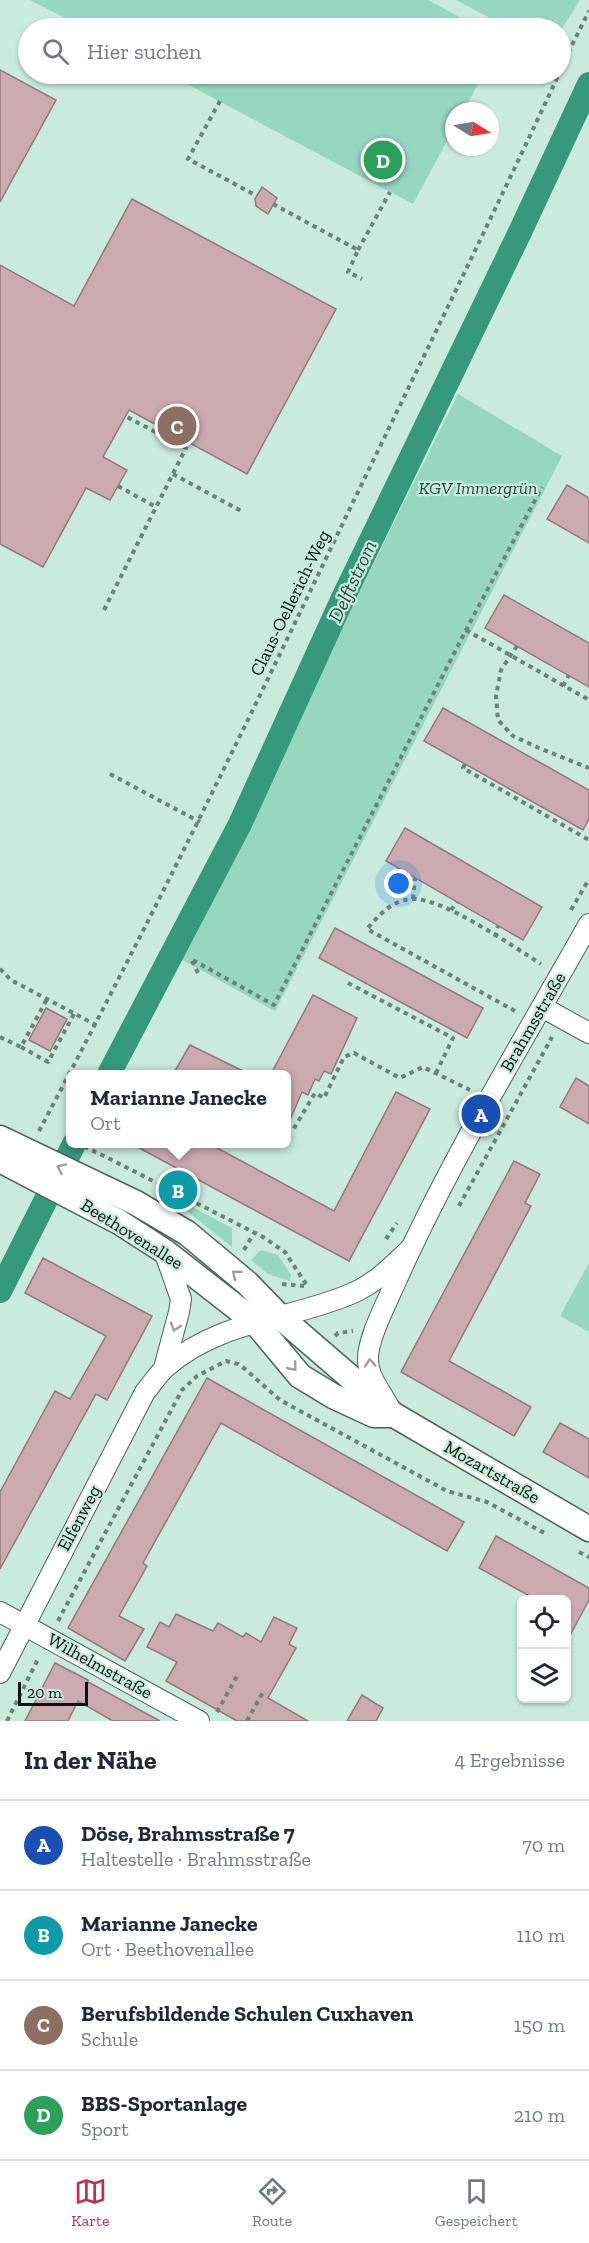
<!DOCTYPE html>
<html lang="de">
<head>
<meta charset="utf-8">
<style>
	body { margin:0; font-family:"Zilla Slab",serif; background:#f6f6f7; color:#1f2937 }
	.controls { position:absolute; right:18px; bottom:18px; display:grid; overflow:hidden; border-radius:9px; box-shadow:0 2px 4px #0004 }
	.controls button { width:54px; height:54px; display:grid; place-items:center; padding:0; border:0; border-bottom:2px solid #e0e1e3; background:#fff; color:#1f2937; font:30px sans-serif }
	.compass { position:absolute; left:445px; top:102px; width:54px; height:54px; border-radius:50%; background:#fff; box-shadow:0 2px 4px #0004; rotate:101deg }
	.scale { position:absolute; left:18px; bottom:15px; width:70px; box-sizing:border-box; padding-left:6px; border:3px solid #081410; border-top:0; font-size:16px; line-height:21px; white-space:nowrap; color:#081410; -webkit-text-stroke:4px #c9eadd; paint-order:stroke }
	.you { position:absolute; left:399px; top:884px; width:21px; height:21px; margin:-15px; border:4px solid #fff; border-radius:50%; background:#1a73e8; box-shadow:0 0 0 9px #1a73e833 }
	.badge { display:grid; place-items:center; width:39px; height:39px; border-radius:50%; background:#bf3059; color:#fff; font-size:20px; font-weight:700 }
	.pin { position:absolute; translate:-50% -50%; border:3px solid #fff; box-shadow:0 2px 6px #0006 }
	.popup { position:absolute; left:66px; top:1070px; width:225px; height:78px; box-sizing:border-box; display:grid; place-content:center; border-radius:9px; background:#fff; filter:drop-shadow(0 2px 4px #0005); font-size:20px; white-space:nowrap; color:#747a83 }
	.popup b { font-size:22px; color:#1f2937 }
	.popup::after { content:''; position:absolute; left:50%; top:100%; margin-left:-12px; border:12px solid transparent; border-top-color:#fff }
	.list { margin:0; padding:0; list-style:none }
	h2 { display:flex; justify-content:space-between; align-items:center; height:78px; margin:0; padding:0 24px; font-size:26px }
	h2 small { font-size:20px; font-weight:400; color:#747a83 }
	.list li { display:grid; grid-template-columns:39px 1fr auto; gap:18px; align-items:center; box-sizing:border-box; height:90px; padding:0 24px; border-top:2px solid #e0e1e3 }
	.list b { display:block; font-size:22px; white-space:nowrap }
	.list p { margin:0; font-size:20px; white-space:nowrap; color:#747a83 }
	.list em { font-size:20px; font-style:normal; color:#747a83 }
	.icon { flex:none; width:33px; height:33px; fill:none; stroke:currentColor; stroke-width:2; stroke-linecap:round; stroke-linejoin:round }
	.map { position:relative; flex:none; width:589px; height:1721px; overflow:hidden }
	.search { position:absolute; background:#fff; box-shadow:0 2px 4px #0004; left:18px; right:18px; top:18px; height:66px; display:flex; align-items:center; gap:15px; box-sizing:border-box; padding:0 21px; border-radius:33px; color:#747a83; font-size:22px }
	.sheet { height:438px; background:#fff }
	nav { display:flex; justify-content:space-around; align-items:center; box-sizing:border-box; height:84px; border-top:2px solid #e0e1e3; background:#fff; font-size:16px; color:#747a83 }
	nav a { display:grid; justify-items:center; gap:3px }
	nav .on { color:#bf3059 }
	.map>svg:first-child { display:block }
	.green { fill:#97d7c0 }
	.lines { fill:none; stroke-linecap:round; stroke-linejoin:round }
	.canal { stroke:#37997c; stroke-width:24 }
	.building { fill:#cbabaf; stroke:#95787c; stroke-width:1.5 }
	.minor-casing { stroke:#49665b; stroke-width:22 }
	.tertiary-casing { stroke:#49665b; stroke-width:27 }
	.path { stroke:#6c837a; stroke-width:4; stroke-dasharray:4.5 4.5; stroke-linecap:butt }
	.minor { stroke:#fff; stroke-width:20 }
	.tertiary { stroke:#fff; stroke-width:24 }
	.oneway { stroke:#9ca19f }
	.labels { text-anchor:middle; stroke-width:4.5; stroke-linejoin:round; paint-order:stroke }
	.park-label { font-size:18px; font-style:italic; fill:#214b3d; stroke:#c9eadd }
	.street-label { font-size:18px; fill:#081410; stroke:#c9eadd }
	.water-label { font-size:20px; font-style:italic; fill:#234c3f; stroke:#c9eadd }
</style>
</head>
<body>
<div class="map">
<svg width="589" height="1721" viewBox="0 0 589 1721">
	<rect width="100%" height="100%" fill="#c9eadd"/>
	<!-- green -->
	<g class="green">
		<polygon points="30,0 428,0 480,28 84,28"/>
		<polygon points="456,0 580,0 561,30 509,28"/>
		<polygon points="168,74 484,74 463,111 454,111 454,128 413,204"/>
		<polygon points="458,394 562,456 275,1011 177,957"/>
		<polygon points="173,1197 232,1228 232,1247 173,1200"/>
		<polygon points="261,1250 278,1255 291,1275 290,1281 268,1274 251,1260"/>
		<polygon points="589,1263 589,1332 560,1316"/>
	</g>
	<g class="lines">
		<!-- canal -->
		<g class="canal">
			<polyline points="109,1074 240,824 343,598 520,232 589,84"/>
			<polyline points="0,1291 74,1144"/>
		</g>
	</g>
	<!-- building -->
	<g class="building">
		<polygon points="0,70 56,100 0,202"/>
		<polygon points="262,187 277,198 268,214 256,206 255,199"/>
		<polygon points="132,199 336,309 247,474 129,410 103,457 127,470 110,500 86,488 43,567 0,544 0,265 74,306"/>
		<polygon points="567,485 589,498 589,543 547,519"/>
		<polygon points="504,595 589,643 589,687 485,628"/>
		<polygon points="443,708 589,790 589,819 583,830 424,741"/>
		<polygon points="405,828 542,907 523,940 386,861"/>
		<polygon points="335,928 483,1008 467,1038 319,958"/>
		<polygon points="313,995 357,1018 331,1074 324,1071 319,1081 315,1079 308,1095 302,1092 286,1129 286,1074 271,1074"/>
		<polygon points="46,1008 67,1019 50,1051 29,1040"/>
		<polygon points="190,1045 249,1074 173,1074"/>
		<polygon points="576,1078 589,1086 589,1124 560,1107"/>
		<polygon points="396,1092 430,1109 349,1261 130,1143 208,1143 334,1211"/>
		<polygon points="514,1161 540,1174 525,1203 531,1206 449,1361 531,1407 514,1436 401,1372"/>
		<polygon points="43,1258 152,1316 107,1400 96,1394 0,1569 0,1492 55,1391 70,1399 106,1336 25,1293"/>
		<polygon points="207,1378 464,1522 447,1551 221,1423 143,1563 147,1566 119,1616 144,1629 125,1661 68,1628"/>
		<polygon points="560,1423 589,1439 589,1478 543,1452"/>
		<polygon points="496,1536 589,1588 589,1600 567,1641 567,1599 535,1599 479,1568"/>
		<polygon points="176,1614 213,1631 218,1623 243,1637 246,1633 261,1642 274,1617 297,1628 289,1644 296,1648 268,1698 308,1721 237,1721 166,1681 177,1662 147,1647 160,1622 169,1627"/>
		<polygon points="55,1663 88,1680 88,1682 160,1721 113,1721 78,1701 68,1721 25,1721"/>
		<polygon points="362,1695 383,1708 376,1721 347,1721"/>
	</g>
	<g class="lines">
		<!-- minor casing -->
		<g class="minor-casing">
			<g id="minor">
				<polyline points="542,1007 589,1033"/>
				<polyline points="164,1368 179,1312 181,1299 164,1251"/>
				<path d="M388,1405C381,1392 368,1376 368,1360C367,1339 388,1300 397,1279C452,1157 523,1041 589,924"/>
				<polyline points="0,1612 199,1721"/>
				<path d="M0,1673L145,1392C152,1384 158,1374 166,1367C221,1319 289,1321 353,1293C376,1283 393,1265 411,1248"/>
			</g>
		</g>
		<!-- tertiary casing -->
		<g class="tertiary-casing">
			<g id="tertiary">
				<polyline points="0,1138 136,1203 187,1233 247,1283 278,1315 394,1415 589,1529"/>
				<polyline points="0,1160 119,1222 164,1251 255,1322 300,1376 333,1396 374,1415 392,1415"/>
			</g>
		</g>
		<!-- path -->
		<g class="path">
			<polyline points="560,69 589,11"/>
			<polyline points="220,101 188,159 257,196"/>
			<polyline points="273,204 358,250 348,272 362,279"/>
			<polyline points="358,250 390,192"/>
			<polyline points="173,474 243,512"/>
			<polyline points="118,486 156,507"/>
			<polyline points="104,610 186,448 125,416"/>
			<polyline points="466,630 589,700"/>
			<polyline points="517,646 501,670 496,696 498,720 513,736 539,748 589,768"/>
			<polyline points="563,686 569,675"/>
			<polyline points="465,764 463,768 589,840"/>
			<polyline points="110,774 200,822"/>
			<polyline points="413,899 415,878"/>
			<polyline points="451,910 457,902"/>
			<polyline points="571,910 589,879"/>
			<polyline points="495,937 498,926"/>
			<polyline points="0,969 11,980 96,1025"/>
			<polyline points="198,973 191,959 274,1005 466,630 542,487"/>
			<polyline points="348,983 453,1038 436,1073"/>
			<path d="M515,1011L367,929C379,915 392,900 412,899C442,897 514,947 541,964"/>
			<polyline points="0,1037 21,1047 47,999"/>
			<polyline points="21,1047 48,1062 74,1014"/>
			<path d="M39,1131C145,932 244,730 341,527C414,376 488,226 559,74"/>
			<polyline points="286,1132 293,1130 315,1093 324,1098 344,1057 354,1053 400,1078 423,1067 470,1090"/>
			<polyline points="75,1147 85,1147 104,1156 263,1237 285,1252 308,1287"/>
			<polyline points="459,1206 552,1037"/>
			<polyline points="386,1239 397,1223"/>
			<polyline points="244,1250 254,1233"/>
			<polyline points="282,1284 304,1286"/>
			<polyline points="335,1336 338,1333 353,1331"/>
			<polyline points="579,1552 589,1557"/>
			<polyline points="58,1621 182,1390 197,1376 226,1361 238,1364 245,1369 280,1400 447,1491 487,1502 548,1535"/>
			<polyline points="217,1712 237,1676"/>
			<polyline points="7,1721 39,1657"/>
			<polyline points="247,1721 263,1692"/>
		</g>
		<!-- minor -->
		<use href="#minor" class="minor"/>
		<!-- tertiary -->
		<use href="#tertiary" class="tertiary"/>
	</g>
	<!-- one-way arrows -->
	<defs><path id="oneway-chevron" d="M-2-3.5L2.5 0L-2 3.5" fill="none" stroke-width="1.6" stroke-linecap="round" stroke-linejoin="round" transform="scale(1.5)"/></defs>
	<g class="oneway">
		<use href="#oneway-chevron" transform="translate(61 1168) rotate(-156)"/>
		<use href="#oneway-chevron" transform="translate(236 1274) rotate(-141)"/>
		<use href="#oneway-chevron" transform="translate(175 1327) rotate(107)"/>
		<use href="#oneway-chevron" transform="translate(370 1363) rotate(-94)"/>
		<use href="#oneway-chevron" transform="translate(293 1367) rotate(50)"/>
	</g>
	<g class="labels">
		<!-- park labels -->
		<g class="park-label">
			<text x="478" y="494">KGV Immergrün</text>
		</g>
		<!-- street labels -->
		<g class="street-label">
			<text transform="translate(290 603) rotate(-64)" y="6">Claus-Oellerich-Weg</text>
			<text transform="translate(533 1022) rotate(-60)" y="6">Brahmsstraße</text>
			<text transform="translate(132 1234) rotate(32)" y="6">Beethovenallee</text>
			<text transform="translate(492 1472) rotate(30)" y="6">Mozartstraße</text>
			<text transform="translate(79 1518) rotate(-62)" y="6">Elfenweg</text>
			<text transform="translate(100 1666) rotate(29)" y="6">Wilhelmstraße</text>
		</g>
		<!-- water labels -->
		<g class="water-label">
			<text transform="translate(352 581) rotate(-65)" y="7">Delftstrom</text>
		</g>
	</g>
</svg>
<div class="controls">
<button><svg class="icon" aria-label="locate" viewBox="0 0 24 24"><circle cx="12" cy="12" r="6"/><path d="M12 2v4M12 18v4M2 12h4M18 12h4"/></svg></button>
<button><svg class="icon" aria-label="layers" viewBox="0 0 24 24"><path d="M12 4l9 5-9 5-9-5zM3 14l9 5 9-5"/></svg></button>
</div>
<svg class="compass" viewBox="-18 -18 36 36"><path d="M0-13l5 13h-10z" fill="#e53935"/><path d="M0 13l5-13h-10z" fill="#747a83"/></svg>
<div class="scale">20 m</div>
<div class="you"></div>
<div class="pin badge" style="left:481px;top:1114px;background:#1a4fb4">A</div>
<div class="pin badge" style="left:178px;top:1190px;background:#0f9aa8">B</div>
<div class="popup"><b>Marianne Janecke</b>Ort</div>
<div class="pin badge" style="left:177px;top:426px;background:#8d6e63">C</div>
<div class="pin badge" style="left:383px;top:160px;background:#2e9e5b">D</div>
<div class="search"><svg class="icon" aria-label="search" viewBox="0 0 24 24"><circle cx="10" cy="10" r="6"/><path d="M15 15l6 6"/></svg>Hier suchen</div>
</div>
<section class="sheet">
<h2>In der Nähe<small>4 Ergebnisse</small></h2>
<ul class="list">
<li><span class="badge" style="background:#1a4fb4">A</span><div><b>Döse, Brahmsstraße 7</b><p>Haltestelle · Brahmsstraße</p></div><em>70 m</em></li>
<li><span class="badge" style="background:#0f9aa8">B</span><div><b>Marianne Janecke</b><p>Ort · Beethovenallee</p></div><em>110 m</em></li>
<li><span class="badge" style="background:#8d6e63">C</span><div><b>Berufsbildende Schulen Cuxhaven</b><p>Schule</p></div><em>150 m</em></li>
<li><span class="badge" style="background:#2e9e5b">D</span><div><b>BBS-Sportanlage</b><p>Sport</p></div><em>210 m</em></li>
</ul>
</section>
<nav>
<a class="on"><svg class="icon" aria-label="map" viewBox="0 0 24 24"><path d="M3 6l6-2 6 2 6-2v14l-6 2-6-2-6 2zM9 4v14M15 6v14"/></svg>Karte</a>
<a><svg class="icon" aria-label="directions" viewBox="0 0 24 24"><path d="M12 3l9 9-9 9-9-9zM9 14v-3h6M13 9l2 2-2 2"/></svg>Route</a>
<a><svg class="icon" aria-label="saved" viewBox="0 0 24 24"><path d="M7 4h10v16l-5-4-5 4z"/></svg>Gespeichert</a>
</nav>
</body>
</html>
